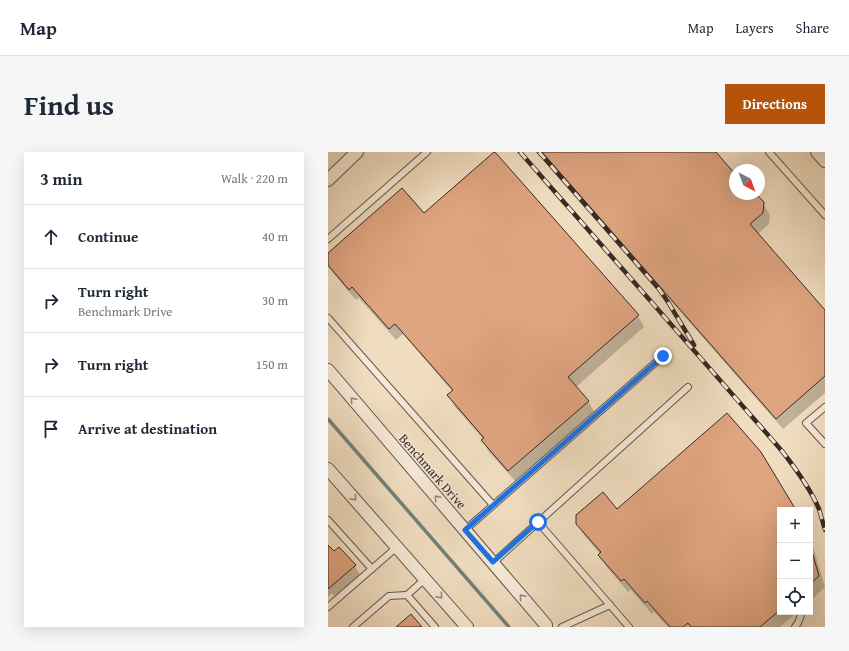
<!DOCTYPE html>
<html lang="en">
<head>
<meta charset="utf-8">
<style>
	body { margin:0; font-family:"Gentium Book Plus",serif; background:#f6f6f7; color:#1f2937 }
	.controls { position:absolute; right:12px; bottom:12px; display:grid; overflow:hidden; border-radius:0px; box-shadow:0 4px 16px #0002 }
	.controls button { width:36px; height:36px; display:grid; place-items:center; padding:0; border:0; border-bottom:1px solid #e0e1e3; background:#fff; color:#1f2937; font:20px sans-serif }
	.compass { position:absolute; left:401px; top:12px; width:36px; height:36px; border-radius:50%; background:#fff; box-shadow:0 4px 16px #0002; rotate:139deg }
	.stop { position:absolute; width:12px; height:12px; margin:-9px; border:3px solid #1a73e8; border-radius:50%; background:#fff }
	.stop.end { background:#1a73e8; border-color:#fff; box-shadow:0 1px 4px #0008 }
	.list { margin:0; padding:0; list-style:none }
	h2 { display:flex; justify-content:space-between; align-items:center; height:52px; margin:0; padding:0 16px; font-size:17px }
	h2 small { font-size:13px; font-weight:400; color:#747a83 }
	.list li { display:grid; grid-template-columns:26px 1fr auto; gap:12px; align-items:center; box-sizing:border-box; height:64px; padding:0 16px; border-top:1px solid #e0e1e3 }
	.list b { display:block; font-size:15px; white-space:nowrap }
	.list p { margin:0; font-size:13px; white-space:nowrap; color:#747a83 }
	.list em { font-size:13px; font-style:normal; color:#747a83 }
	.icon { flex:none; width:22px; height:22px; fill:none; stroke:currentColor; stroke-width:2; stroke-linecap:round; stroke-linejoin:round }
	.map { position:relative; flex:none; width:497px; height:475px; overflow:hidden; border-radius:0px }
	header { display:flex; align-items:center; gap:24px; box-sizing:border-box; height:56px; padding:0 20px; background:#fff; border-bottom:1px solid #e0e1e3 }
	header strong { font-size:19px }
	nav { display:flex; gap:22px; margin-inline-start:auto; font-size:14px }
	.intro { display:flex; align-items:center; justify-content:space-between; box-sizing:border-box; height:96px; padding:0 24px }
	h1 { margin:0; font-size:28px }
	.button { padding:10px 18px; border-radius:0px; background:#b45309; color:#fff; font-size:14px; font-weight:700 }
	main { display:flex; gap:24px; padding:0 24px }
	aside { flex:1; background:#fff; border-radius:0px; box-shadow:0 4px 16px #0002 }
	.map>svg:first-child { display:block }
	.shadow { fill:#0003 }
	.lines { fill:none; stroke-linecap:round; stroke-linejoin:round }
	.stream { stroke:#738179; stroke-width:3.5 }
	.building { fill:#dfa581; stroke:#372923 }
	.lane-casing { stroke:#66564a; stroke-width:8 }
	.street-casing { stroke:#66564a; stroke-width:14 }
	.lane { stroke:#f6ead7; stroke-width:6 }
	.street { stroke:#f6ead7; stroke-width:12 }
	.rail-casing { stroke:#372923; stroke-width:4.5 }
	.rail { stroke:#f6ead7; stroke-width:3; stroke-dasharray:9; stroke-linecap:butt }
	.oneway { stroke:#968a7d }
	.route { stroke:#1a73e8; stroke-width:5 }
	.labels { text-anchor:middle; stroke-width:3; stroke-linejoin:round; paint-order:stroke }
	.street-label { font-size:13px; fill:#372923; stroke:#f6ead7 }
</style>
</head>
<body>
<header>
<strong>Map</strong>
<nav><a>Map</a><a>Layers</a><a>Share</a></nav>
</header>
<div class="intro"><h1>Find us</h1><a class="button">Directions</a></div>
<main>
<aside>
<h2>3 min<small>Walk · 220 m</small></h2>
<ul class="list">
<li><svg class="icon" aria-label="ahead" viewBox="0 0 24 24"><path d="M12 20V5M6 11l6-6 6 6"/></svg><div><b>Continue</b></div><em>40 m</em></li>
<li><svg class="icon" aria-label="right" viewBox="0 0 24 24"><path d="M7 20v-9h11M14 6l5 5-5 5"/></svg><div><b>Turn right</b><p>Benchmark Drive</p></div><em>30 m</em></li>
<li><svg class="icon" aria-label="right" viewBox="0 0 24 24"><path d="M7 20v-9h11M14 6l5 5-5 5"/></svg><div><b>Turn right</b></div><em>150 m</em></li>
<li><svg class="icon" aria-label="arrive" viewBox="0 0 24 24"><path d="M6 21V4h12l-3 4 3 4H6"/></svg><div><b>Arrive at destination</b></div></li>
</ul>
</aside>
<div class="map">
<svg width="497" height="475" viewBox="0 0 497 475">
	<rect width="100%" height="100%" fill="#f1dec1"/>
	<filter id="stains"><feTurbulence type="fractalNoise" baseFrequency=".005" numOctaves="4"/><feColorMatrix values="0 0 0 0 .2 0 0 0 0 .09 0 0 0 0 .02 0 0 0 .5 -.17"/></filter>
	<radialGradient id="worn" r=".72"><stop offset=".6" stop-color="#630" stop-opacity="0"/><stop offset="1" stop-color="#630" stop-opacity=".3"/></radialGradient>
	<!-- shadow -->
	<g class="shadow">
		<polygon points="212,0 386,0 407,24 407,42 427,42 435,51 442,63 441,72 430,82 497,159 497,241 455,277"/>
		<polygon points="96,62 310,164 316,175 248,235 260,249 267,261 188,330 161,300 155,289 156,288 127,255 121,243 125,240 75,182 68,188 31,146 28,148 0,115 0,102"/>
		<polygon points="289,358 467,358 452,358 452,460 469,460 452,475 340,475 326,460 324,462 303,438 300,440 278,414 271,403 272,402 256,383 249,371"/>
		<polygon points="482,385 497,435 482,449"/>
		<polygon points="0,394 6,401 27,414 33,425 9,447 4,441 0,445"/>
	</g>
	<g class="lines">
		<!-- stream -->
		<polyline class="stream" points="0,267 181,475"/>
	</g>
	<!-- building -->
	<g class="building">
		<polygon points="166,0 167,0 311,163 240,225 261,249 180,319 153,288 156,286 119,243 125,238 67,172 61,177 24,135 21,138 0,113 0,101 74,36 96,61"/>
		<polygon points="214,0 388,0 407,22 407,42 428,42 436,50 435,61 422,72 497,158 497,224 448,267"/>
		<polygon points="399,261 433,300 468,358 452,358 452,458 432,475 363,475 360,471 355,475 342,475 319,449 317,451 296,427 293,429 270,403 273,400 248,372 248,363 275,340 289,357"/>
		<polygon points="0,393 6,399 11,395 28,413 0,437"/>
		<polygon points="484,400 491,424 482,432 482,401"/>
		<polygon points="83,462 94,475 68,475"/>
	</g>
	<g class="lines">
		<!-- lane casing -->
		<g class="lane-casing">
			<g id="lane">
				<polyline points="441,0 497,63"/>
				<polyline points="0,87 99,0"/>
				<polyline points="0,166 165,353"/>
				<polyline points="497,255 478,271 497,292"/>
				<polyline points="0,368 44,417"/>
				<polyline points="210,370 301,475"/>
				<polyline points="137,378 335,204"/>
				<polyline points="165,411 360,235"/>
				<polyline points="79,443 97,427"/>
				<polyline points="0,455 69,395"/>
				<polyline points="25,475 61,444 79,443 107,475"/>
				<polyline points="234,475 282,453"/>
				<polyline points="467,475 470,471 474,460"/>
			</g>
		</g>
		<!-- street casing -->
		<g class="street-casing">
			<g id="street">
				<polyline points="489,0 497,9"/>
				<polyline points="0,28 29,0"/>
				<polyline points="0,218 218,473 218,475"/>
				<polyline points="0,317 139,475"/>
			</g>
		</g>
		<!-- lane -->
		<use href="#lane" class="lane"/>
		<!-- street -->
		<use href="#street" class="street"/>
		<!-- rail casing -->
		<g class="rail-casing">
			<g id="rail">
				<path d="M192,0L454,299C468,317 482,336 491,357C493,364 495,371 497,378"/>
				<polyline points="211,0 331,137 340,150 366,193"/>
			</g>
		</g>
		<!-- rail -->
		<use href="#rail" class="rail"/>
	</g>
	<!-- one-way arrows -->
	<defs><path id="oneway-chevron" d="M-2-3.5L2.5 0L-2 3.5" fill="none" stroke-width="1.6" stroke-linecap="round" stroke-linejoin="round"/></defs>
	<g class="oneway">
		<use href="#oneway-chevron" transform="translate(25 248) rotate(-131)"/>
		<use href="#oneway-chevron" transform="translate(26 346) rotate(49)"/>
		<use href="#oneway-chevron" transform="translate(109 346) rotate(-131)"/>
		<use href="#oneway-chevron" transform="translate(112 444) rotate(49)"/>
		<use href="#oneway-chevron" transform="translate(194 445) rotate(-131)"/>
	</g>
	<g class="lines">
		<!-- route -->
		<polyline class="route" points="210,370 165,410 137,378 335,204"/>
	</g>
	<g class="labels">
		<!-- street labels -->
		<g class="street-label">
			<text transform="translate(105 319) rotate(49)" y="5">Benchmark Drive</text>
		</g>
	</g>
	<rect width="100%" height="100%" filter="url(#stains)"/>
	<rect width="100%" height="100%" fill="url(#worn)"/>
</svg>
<div class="controls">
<button>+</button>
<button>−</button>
<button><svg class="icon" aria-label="locate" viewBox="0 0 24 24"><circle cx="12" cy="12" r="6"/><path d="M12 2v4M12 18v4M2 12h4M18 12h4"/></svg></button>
</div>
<svg class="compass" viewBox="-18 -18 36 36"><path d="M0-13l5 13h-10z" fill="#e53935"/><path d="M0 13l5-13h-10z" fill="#747a83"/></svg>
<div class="stop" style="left:210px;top:370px"></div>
<div class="stop end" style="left:335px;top:204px"></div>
</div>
</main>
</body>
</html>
